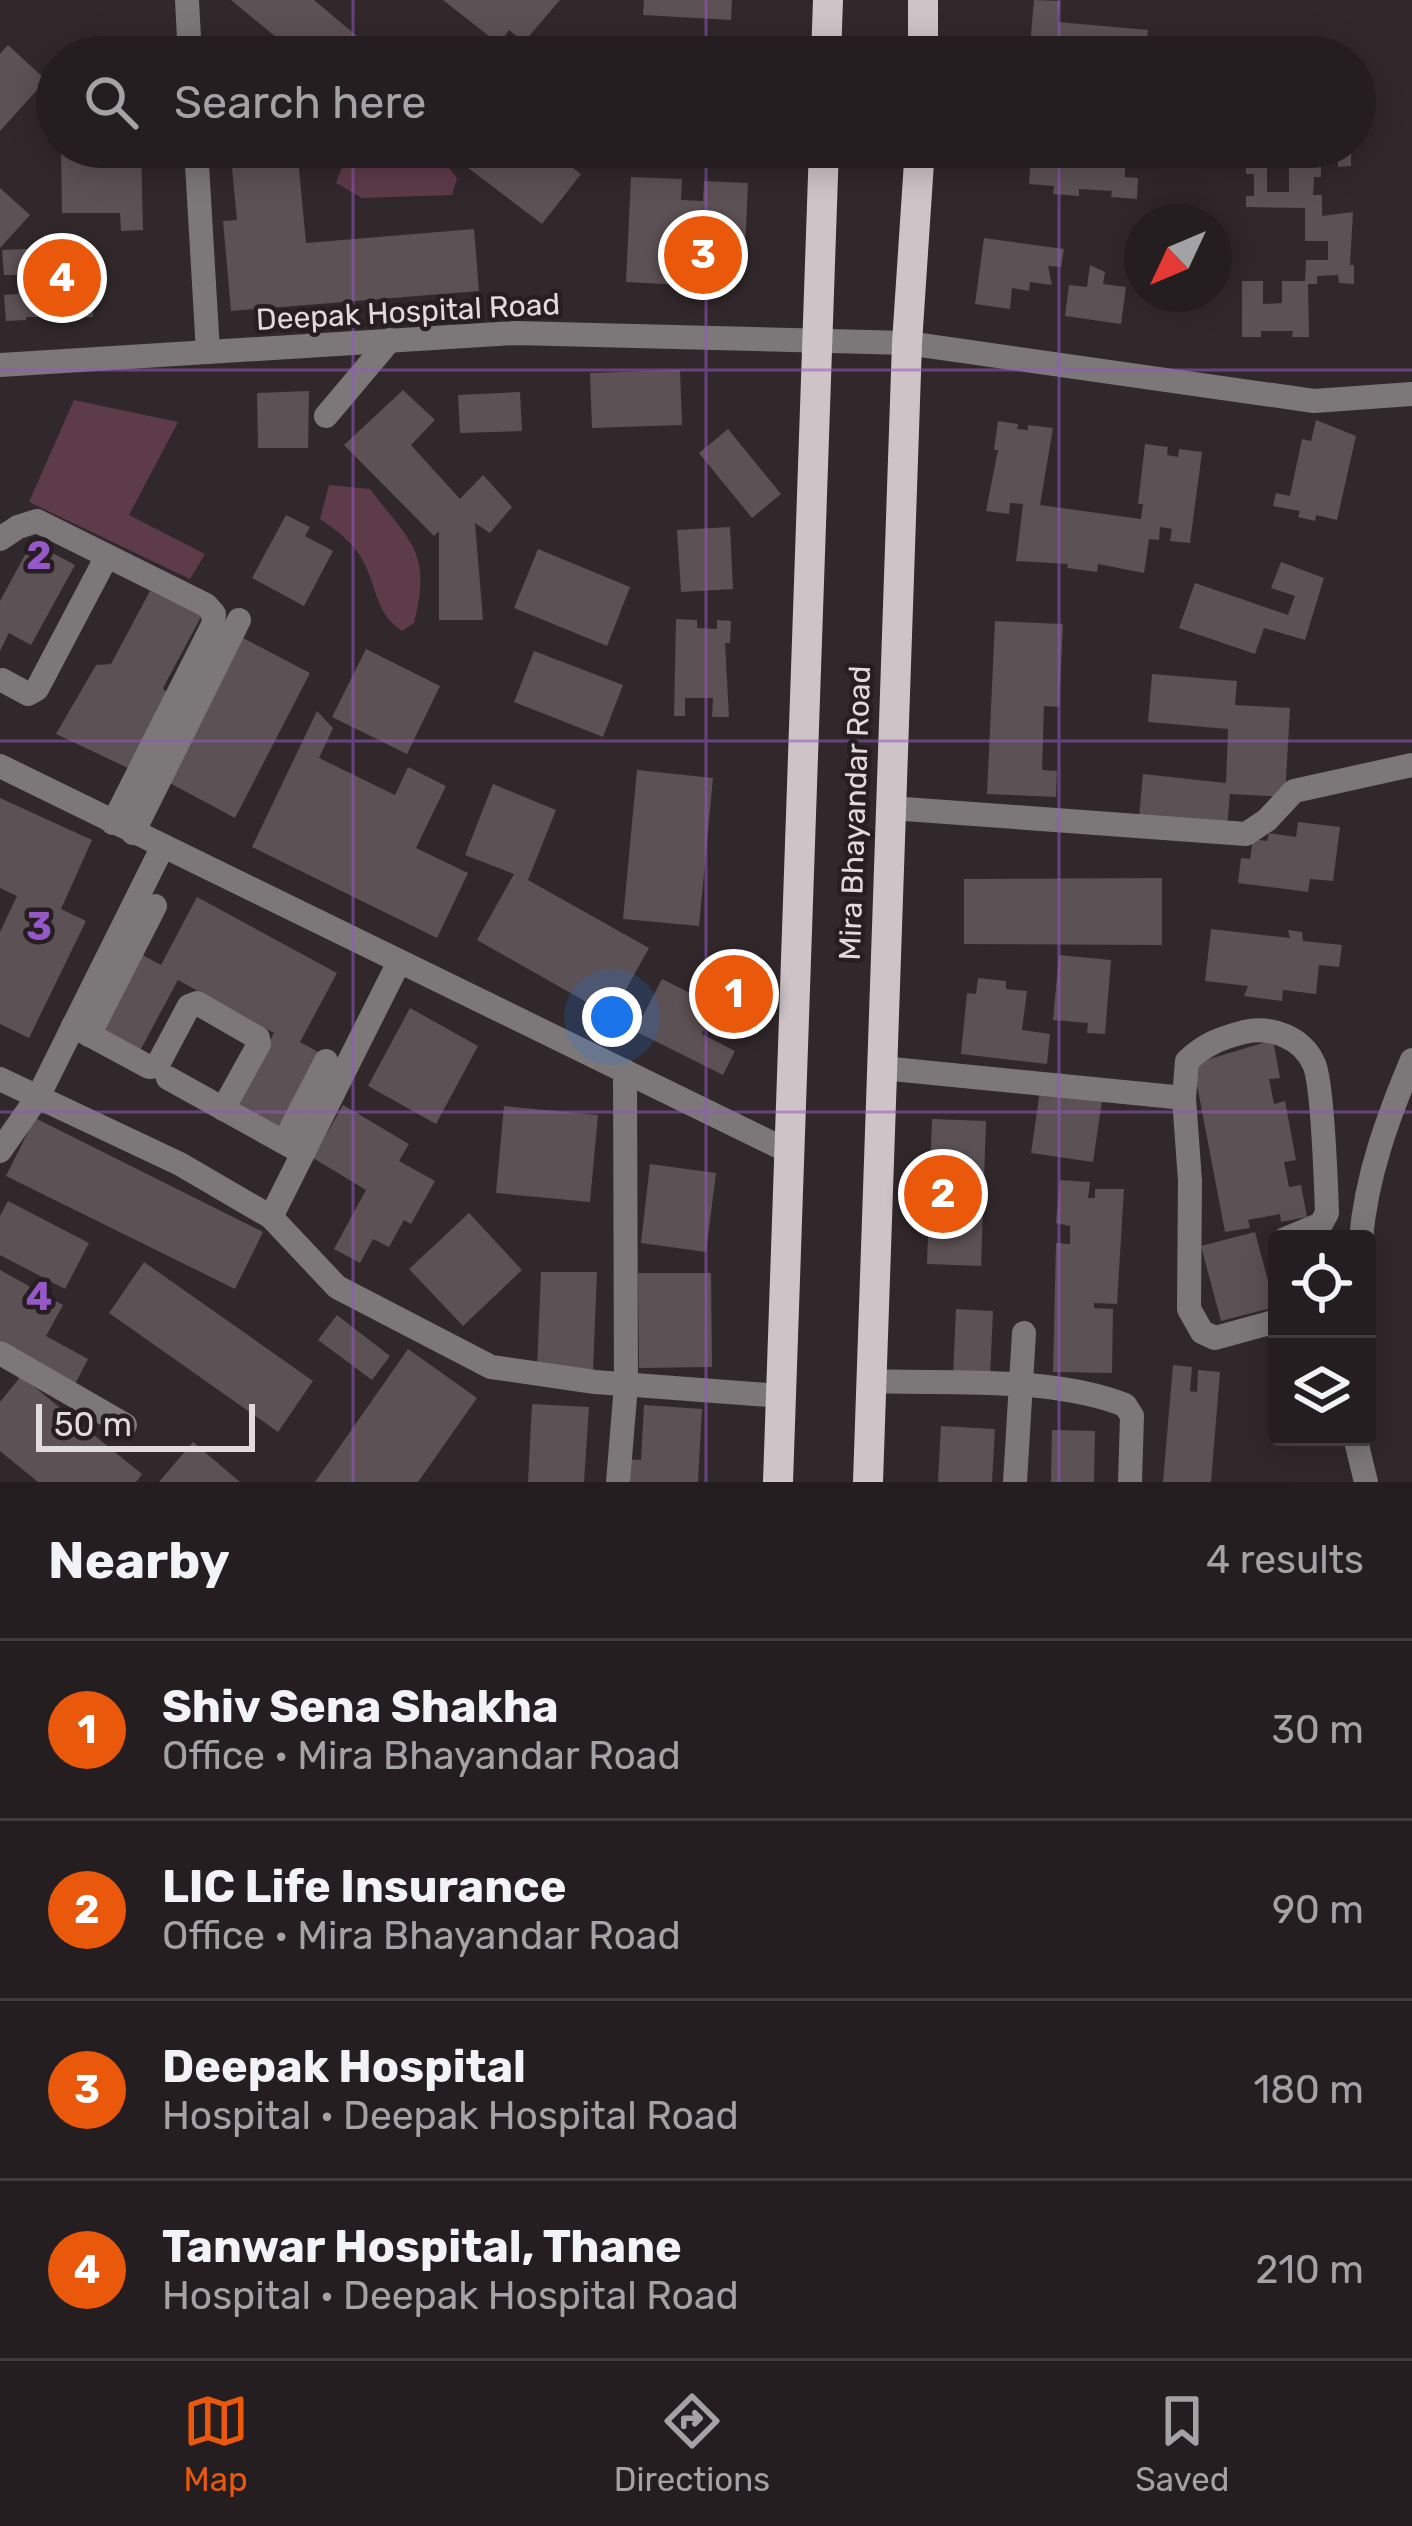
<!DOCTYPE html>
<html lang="en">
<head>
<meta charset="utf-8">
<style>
	body { margin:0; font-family:Rubik,sans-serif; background:#312b2d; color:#f1f3f6 }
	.controls { position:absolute; right:36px; bottom:36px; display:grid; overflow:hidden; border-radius:12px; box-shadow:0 6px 30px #0003 }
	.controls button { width:108px; height:108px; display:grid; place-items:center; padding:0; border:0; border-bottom:3px solid #423c3e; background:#251e20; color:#f1f3f6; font:60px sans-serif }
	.compass { position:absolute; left:1124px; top:204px; width:108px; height:108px; border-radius:50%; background:#251e20; box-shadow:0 6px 30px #0003; rotate:226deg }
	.scale { position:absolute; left:36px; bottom:30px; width:219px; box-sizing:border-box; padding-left:12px; border:6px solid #e2dbde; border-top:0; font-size:33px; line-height:42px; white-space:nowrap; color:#e2dbde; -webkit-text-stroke:9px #271e22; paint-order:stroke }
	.you { position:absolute; left:612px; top:1017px; width:42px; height:42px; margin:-30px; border:9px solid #fff; border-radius:50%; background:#1a73e8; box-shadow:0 0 0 18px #1a73e833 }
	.badge { display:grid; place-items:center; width:78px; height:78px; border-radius:50%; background:#ea580c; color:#fff; font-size:39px; font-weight:700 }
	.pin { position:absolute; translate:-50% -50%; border:6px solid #fff; box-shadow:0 3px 12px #0006 }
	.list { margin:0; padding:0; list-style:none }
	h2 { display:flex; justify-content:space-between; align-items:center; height:156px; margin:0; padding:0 48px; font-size:51px }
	h2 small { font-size:39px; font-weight:400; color:#a3a2a5 }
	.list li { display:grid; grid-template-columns:78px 1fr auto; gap:36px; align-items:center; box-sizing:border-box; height:180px; padding:0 48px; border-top:3px solid #423c3e }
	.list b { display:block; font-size:45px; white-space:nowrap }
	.list p { margin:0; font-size:39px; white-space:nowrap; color:#a3a2a5 }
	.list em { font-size:39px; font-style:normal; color:#a3a2a5 }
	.icon { flex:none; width:66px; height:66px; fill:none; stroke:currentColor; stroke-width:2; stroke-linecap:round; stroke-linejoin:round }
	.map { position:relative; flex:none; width:1412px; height:1482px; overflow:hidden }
	.search { position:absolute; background:#251e20; box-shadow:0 6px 30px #0003; left:36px; right:36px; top:36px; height:132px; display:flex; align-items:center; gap:30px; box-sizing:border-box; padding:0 42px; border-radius:66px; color:#a3a2a5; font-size:45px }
	.sheet { height:876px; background:#251e20 }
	nav { display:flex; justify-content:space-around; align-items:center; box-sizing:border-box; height:168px; border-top:3px solid #423c3e; background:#251e20; font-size:33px; color:#a3a2a5 }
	nav a { display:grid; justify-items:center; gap:6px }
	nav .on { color:#ea580c }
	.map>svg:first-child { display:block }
	.green { fill:#5d3b49 }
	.building { fill:#5c5155 }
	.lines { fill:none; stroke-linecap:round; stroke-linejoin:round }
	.minor { stroke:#7c7779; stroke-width:24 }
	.tertiary { stroke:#7c7779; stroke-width:24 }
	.primary { stroke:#cec4c7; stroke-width:30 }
	.grid { fill:none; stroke:#9558c7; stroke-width:3; stroke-opacity:0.55 }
	.labels { text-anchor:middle; stroke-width:9; stroke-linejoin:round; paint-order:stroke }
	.street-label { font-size:30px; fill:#e2dbde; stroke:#271e22 }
	.grid-label { font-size:39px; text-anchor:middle; font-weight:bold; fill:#9558c7; stroke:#271e22; stroke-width:9; stroke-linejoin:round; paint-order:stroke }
</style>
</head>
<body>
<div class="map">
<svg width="1412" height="1482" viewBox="0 0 1412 1482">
	<rect width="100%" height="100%" fill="#31282b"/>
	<!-- green -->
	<g class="green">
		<polygon points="350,147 448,147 447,165 457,178 452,195 362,198 336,183"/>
		<polygon points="74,400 178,422 129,515 205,554 190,579 29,502"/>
		<path d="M329,485L370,489C411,543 432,552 414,623L402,631C377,614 378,594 366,567C357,545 339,532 320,519Z"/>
	</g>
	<!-- building -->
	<g class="building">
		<polygon points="231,0 314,0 382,57 300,57"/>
		<polygon points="443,0 560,0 524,42 509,30 499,44"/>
		<polygon points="644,0 732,0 731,20 643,15"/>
		<polygon points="1034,0 1060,1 1058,22 1148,30 1145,53 1130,52 1129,57 1029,57"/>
		<polygon points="1250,38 1266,38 1266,46 1302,46 1302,38 1313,38 1313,57 1250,57"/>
		<polygon points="8,45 46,80 0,131 0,54"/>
		<polygon points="602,47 700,53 700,57 602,57"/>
		<polygon points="61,147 141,147 143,230 121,231 120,213 62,213"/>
		<polygon points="230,147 297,147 306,243 474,229 479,291 231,311 223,221 237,220"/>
		<polygon points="477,147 546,147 581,174 542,224 463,164"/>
		<polygon points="659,147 766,147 765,159 659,153"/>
		<polygon points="1013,147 1140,147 1139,166 1125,166 1125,177 1138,178 1137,199 1111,197 1112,191 1079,189 1079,196 1053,194 1054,186 1029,184 1031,152 1013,150"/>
		<polygon points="1307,147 1351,147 1351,166 1338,167 1338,159 1321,159 1321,177 1314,177 1313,195 1322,195 1322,216 1353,212 1350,265 1354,265 1354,284 1339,283 1338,275 1317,276 1317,284 1308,284 1309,337 1292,337 1293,331 1261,331 1261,337 1242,337 1242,281 1263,281 1263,304 1282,303 1282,281 1305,281 1306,260 1328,260 1328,241 1305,241 1305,208 1246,207 1246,196 1254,196 1254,174 1246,174 1246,163 1267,164 1267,192 1289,192 1289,163 1307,163"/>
		<polygon points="631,177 682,179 681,200 703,201 704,181 748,183 745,249 723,248 721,287 626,282"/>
		<polygon points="0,188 30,215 0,248"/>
		<polygon points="984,238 1064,249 1061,267 1048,266 1052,285 1030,282 1029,291 1012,288 1010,309 975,304"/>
		<polygon points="90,246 91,274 80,275 81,291 92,291 93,317 26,317 26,320 6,321 4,295 18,294 17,275 4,275 2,250"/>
		<polygon points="1090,265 1105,272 1103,284 1126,287 1121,324 1065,316 1069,285 1087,287"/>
		<polygon points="680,370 682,425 592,428 590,373"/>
		<polygon points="403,390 435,420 411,445 460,499 483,475 512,507 490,533 475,523 483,620 439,620 439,531 434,536 344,445"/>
		<polygon points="309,391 308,448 258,448 257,393"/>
		<polygon points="520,392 522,431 460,433 458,395"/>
		<polygon points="1316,420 1356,436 1337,520 1316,515 1315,521 1298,517 1300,511 1273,506 1276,493 1290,496 1302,439 1311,441"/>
		<polygon points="998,421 1018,424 1017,429 1028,430 1028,425 1053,428 1040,505 1141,519 1143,504 1138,504 1145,444 1168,447 1167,455 1178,457 1179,449 1202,452 1190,543 1170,541 1172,529 1160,527 1159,540 1149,539 1144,573 1098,564 1097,572 1067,568 1068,564 1016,561 1023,504 1010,503 1009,514 986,511 998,450 994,450"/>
		<polygon points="728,429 781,494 752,518 699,453"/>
		<polygon points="286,515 310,527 305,536 333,551 304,606 252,578"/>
		<polygon points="730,527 733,589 681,592 677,530"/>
		<polygon points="32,542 75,565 31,645 9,633 0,651 0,601"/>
		<polygon points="538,549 630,587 607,646 514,608"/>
		<polygon points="1281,562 1324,578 1305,640 1264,628 1255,654 1179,628 1195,583 1288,615 1295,596 1271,588"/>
		<polygon points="150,591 202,615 163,688 170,697 130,769 56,734 96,665 111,664"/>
		<polygon points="676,619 697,620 697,628 717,629 717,620 731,621 730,643 725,643 729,717 712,717 713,698 685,698 685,716 674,716"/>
		<polygon points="995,621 1063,624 1059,707 1044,706 1042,770 1057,771 1056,797 987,794"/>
		<polygon points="241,637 310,673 235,818 166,781"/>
		<polygon points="366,649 440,686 407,754 332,717"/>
		<polygon points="534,651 623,685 603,737 514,702"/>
		<polygon points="1152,674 1237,681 1235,705 1290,708 1285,797 1230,794 1227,827 1139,817 1143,774 1226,783 1228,729 1148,722"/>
		<polygon points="317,711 333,728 319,758 395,795 408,767 446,786 416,848 468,873 437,938 252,847"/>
		<polygon points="637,770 713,778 699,926 623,919"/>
		<polygon points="493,784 556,810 528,880 649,948 611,1016 477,940 514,874 465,855"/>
		<polygon points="0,798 92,840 61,909 86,921 29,1038 0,1024 0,932 17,896 0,888"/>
		<polygon points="1298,822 1340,827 1333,881 1310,879 1308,892 1238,883 1241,858 1250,859 1253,839 1267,841 1269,833 1296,837"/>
		<polygon points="1162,878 1162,945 964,944 964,879"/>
		<polygon points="197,897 337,973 300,1042 322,1054 278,1135 233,1110 274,1033 178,980 136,1058 93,1035 137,952 161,965"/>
		<polygon points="1211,929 1290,938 1288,930 1302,932 1303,941 1342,945 1339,967 1319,965 1316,994 1283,990 1282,1001 1244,996 1248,986 1205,981"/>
		<polygon points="1059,955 1111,960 1105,1034 1087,1033 1088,1023 1053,1020"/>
		<polygon points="978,978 1006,981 1006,989 1027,991 1022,1030 1050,1034 1047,1064 961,1054 967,993 976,994"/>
		<polygon points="662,979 696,996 693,1002 713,1012 702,1034 735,1051 723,1075 635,1031"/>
		<polygon points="410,1008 478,1046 436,1124 368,1086"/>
		<polygon points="1273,1040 1280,1078 1269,1079 1274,1104 1285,1101 1296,1160 1284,1162 1289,1187 1301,1185 1307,1217 1281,1222 1280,1214 1248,1220 1250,1228 1225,1232 1193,1064"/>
		<polygon points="1040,1091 1102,1101 1093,1162 1031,1153"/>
		<polygon points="343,1105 409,1144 399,1161 435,1181 411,1224 404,1220 389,1247 373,1239 360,1263 334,1249 366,1190 313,1158"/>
		<polygon points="504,1106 598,1115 590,1202 496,1193"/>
		<polygon points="35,1118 263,1232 235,1289 6,1176"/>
		<polygon points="932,1119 986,1121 981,1266 927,1264"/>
		<polygon points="650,1164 716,1173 706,1252 641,1243"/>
		<polygon points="1060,1180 1090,1182 1088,1198 1095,1198 1095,1189 1124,1189 1117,1304 1094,1303 1094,1308 1113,1309 1112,1373 1053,1372 1056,1243 1070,1244 1070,1226 1056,1223"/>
		<polygon points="8,1201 89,1243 65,1289 0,1255 0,1216"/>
		<polygon points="469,1213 522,1270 463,1326 409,1269"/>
		<polygon points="1255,1232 1275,1307 1221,1321 1201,1246"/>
		<polygon points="144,1262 313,1381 278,1432 109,1313"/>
		<polygon points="0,1270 63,1305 46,1336 88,1359 74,1386 0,1345"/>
		<polygon points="541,1272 597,1272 593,1371 537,1369"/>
		<polygon points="638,1273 711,1273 712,1367 639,1368"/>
		<polygon points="956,1309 993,1311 990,1377 953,1375"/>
		<polygon points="337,1315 390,1356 372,1380 318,1340"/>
		<polygon points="408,1349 477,1398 418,1482 315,1482"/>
		<polygon points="1173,1365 1192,1367 1190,1391 1197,1392 1198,1370 1220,1372 1211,1482 1163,1482"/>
		<polygon points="21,1376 142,1474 136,1482 38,1482 0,1451 0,1402"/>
		<polygon points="532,1404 589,1407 584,1482 528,1482"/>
		<polygon points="644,1405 702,1409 698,1482 622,1482 624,1459 641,1460"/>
		<polygon points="941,1426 995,1429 992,1482 938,1482"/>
		<polygon points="1052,1430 1095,1431 1094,1482 1051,1482"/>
		<polygon points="193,1442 240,1482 159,1482"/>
	</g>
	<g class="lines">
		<!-- minor -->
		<g class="minor">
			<polyline points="187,0 190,57"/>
			<polyline points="196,147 208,352"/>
			<polyline points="326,416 390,340"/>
			<polyline points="0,539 18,527 37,521 206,605 214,614 213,625 113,823"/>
			<polyline points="2,680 28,694 37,689 107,556"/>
			<polyline points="0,766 792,1153"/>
			<polyline points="891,808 1246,834 1267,820 1294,791 1412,765"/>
			<polyline points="133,833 239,620"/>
			<polyline points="73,1026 149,1067 157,1066 189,1006 197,1003 258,1038 259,1044 223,1109"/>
			<polyline points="89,1035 155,906"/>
			<polyline points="882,1068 1184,1098"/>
			<polyline points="168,1078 303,1153"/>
			<polyline points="0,1079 180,1164 271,1217 337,1287 491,1367 595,1382 781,1396"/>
			<polyline points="284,1142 326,1061"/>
			<polyline points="0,1151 39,1095 163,846"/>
			<polyline points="271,1217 399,962"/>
			<path d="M1361,1239C1366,1177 1388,1117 1412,1060"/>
			<path d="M1277,1321L1215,1338L1202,1332L1189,1309L1190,1181L1184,1098L1187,1061C1205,1044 1221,1038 1244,1032C1271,1026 1302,1037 1314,1064C1323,1084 1326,1186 1327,1213L1321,1224L1285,1239"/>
			<polyline points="0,1353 125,1425"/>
			<path d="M872,1381C951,1384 1051,1376 1125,1405L1132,1416L1130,1482"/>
			<polyline points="1355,1437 1366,1482"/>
			<polyline points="618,1482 626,1385 625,1071"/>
			<polyline points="1015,1482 1024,1333"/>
		</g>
		<!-- tertiary -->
		<polyline class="tertiary" points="0,365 515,333 907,343 1314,401 1412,394"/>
		<!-- primary -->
		<g class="primary">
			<polyline points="826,57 828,0"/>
			<polyline points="923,57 923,0"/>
			<polyline points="778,1482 824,147"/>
			<polyline points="868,1482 907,343 920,147"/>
		</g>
	</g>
	<!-- grid -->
	<path class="grid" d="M353,0V57M706,0V57M1059,0V57M353,147V1482M706,147V1482M1059,147V1482M0,370H1412M0,741H1412M0,1112H1412"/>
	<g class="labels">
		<!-- street labels -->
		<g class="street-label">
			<text transform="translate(408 312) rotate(-3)" y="10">Deepak Hospital Road</text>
			<text transform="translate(855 813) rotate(-88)" y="10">Mira Bhayandar Road</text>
		</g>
	</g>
	<g class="grid-label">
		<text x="39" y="569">2</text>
		<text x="39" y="940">3</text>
		<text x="39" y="1310">4</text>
	</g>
</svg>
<div class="controls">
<button><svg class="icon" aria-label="locate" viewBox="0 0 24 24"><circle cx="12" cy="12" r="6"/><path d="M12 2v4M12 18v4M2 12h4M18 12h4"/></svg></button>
<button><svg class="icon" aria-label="layers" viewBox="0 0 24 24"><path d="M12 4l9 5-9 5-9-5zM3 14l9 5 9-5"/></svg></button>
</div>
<svg class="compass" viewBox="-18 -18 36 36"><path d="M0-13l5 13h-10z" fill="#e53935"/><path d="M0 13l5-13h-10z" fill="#a3a2a5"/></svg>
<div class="scale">50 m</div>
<div class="you"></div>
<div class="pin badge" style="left:734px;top:994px">1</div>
<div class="pin badge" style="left:943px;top:1194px">2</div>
<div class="pin badge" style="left:703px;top:255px">3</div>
<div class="pin badge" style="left:62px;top:278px">4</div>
<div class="search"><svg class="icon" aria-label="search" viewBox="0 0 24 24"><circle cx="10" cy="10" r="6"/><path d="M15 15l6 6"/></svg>Search here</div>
</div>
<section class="sheet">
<h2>Nearby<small>4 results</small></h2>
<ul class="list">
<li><span class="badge">1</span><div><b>Shiv Sena Shakha</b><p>Office · Mira Bhayandar Road</p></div><em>30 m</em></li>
<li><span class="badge">2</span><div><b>LIC Life Insurance</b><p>Office · Mira Bhayandar Road</p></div><em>90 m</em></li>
<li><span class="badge">3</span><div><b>Deepak Hospital</b><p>Hospital · Deepak Hospital Road</p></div><em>180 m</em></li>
<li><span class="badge">4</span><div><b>Tanwar Hospital, Thane</b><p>Hospital · Deepak Hospital Road</p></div><em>210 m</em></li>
</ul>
</section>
<nav>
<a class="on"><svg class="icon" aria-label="map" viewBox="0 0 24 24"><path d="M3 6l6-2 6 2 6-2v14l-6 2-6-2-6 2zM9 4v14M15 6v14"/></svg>Map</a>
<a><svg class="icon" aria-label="directions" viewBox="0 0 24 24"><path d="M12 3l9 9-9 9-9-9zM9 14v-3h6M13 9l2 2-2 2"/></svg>Directions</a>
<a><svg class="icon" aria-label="saved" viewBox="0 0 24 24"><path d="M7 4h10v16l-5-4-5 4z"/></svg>Saved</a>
</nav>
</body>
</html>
